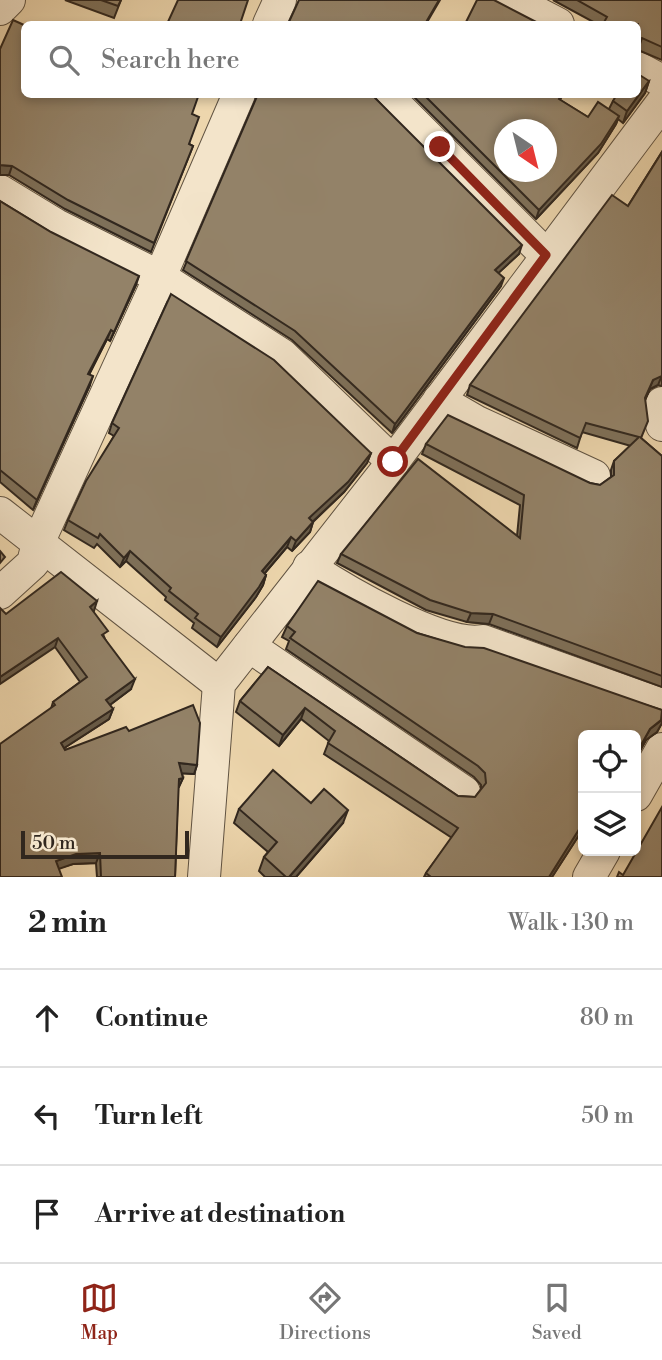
<!DOCTYPE html>
<html lang="en">
<head>
<meta charset="utf-8">
<style>
	body { margin:0; font-family:"Libre Bodoni",serif; background:#f6f6f6; color:#222 }
	.controls { position:absolute; right:21px; bottom:21px; display:grid; overflow:hidden; border-radius:10px; box-shadow:0 4px 10px #0003 }
	.controls button { width:63px; height:63px; display:grid; place-items:center; padding:0; border:0; border-bottom:2px solid #e0e0e0; background:#fff; color:#222; font:35px sans-serif }
	.compass { position:absolute; left:494px; top:119px; width:63px; height:63px; border-radius:50%; background:#fff; box-shadow:0 4px 10px #0003; rotate:145deg }
	.scale { position:absolute; left:21px; bottom:18px; width:168px; box-sizing:border-box; padding-left:7px; border:4px solid #31271e; border-top:0; font-size:19px; line-height:24px; white-space:nowrap; color:#31271e; -webkit-text-stroke:5px #f3e4ca; paint-order:stroke }
	.stop { position:absolute; width:21px; height:21px; margin:-16px; border:5px solid #8f2418; border-radius:50%; background:#fff }
	.stop.end { background:#8f2418; border-color:#fff; box-shadow:0 2px 7px #0008 }
	.list { margin:0; padding:0; list-style:none }
	h2 { display:flex; justify-content:space-between; align-items:center; height:91px; margin:0; padding:0 28px; font-size:30px }
	h2 small { font-size:23px; font-weight:400; color:#767676 }
	.list li { display:grid; grid-template-columns:46px 1fr auto; gap:21px; align-items:center; box-sizing:border-box; height:98px; padding:0 28px; border-top:2px solid #e0e0e0 }
	.list b { display:block; font-size:26px; white-space:nowrap }
	.list em { font-size:23px; font-style:normal; color:#767676 }
	.icon { flex:none; width:38px; height:38px; fill:none; stroke:currentColor; stroke-width:2; stroke-linecap:round; stroke-linejoin:round }
	.map { position:relative; flex:none; width:662px; height:877px; overflow:hidden }
	.search { position:absolute; background:#fff; box-shadow:0 4px 10px #0003; left:21px; right:21px; top:21px; height:77px; display:flex; align-items:center; gap:18px; box-sizing:border-box; padding:0 24px; border-radius:10px; color:#767676; font-size:26px }
	.sheet { height:385px; background:#fff }
	nav { display:flex; justify-content:space-around; align-items:center; box-sizing:border-box; height:98px; border-top:2px solid #e0e0e0; background:#fff; font-size:19px; color:#767676 }
	nav a { display:grid; justify-items:center; gap:4px }
	nav .on { color:#8f2418 }
	.map>svg:first-child { display:block }
	.lines { fill:none; stroke-linecap:round; stroke-linejoin:round }
	.minor-casing { stroke:#605342; stroke-width:34 }
	.minor { stroke:#f3e4ca; stroke-width:32 }
	.wall { fill:#7e7059; stroke:#31271e; stroke-width:2 }
	.shaded-wall { fill:#675b49; stroke:#31271e; stroke-width:2 }
	.building { fill:#938268; stroke:#31271e; stroke-width:2; fill-rule:evenodd }
	.route { stroke:#8f2418; stroke-width:9 }
</style>
</head>
<body>
<div class="map">
<svg width="662" height="877" viewBox="0 0 662 877">
	<rect width="100%" height="100%" fill="#edd6ad"/>
	<filter id="stains"><feTurbulence type="fractalNoise" baseFrequency=".00286" numOctaves="4"/><feColorMatrix values="0 0 0 0 .2 0 0 0 0 .09 0 0 0 0 .02 0 0 0 .5 -.17"/></filter>
	<radialGradient id="worn" r=".72"><stop offset=".6" stop-color="#630" stop-opacity="0"/><stop offset="1" stop-color="#630" stop-opacity=".3"/></radialGradient>
	<g class="lines">
		<!-- minor casing -->
		<g class="minor-casing">
			<g id="minor">
				<polyline points="512,0 558,24"/>
				<polyline points="0,9 9,0"/>
				<polyline points="269,24 280,0"/>
				<polyline points="638,68 662,81"/>
				<polyline points="385,94 546,255"/>
				<polyline points="0,191 56,225 160,277 282,355 393,462"/>
				<polyline points="439,400 477,422 594,476"/>
				<polyline points="662,403 659,413 662,425"/>
				<polyline points="0,513 219,684"/>
				<path d="M309,567C345,591 442,648 483,641L662,705"/>
				<polyline points="0,593 33,563 38,543 160,277 239,94"/>
				<polyline points="249,646 464,792"/>
				<polyline points="636,795 662,749"/>
				<polyline points="204,877 219,684 393,462 662,103"/>
				<polyline points="589,877 604,851"/>
			</g>
		</g>
		<!-- minor -->
		<use href="#minor" class="minor"/>
	</g>
	<!-- wall -->
	<g class="wall">
		<polygon points="65,0 121,0 114,18"/>
		<polygon points="553,0 662,0 662,60 638,50 638,24 597,24"/>
		<polygon points="0,49 192,114 189,144 193,146 151,252 65,209 9,175 0,175"/>
		<polygon points="649,81 645,93 623,123 618,119 616,124 598,153 536,219 411,94 563,94 560,100 588,117 609,109 613,101"/>
		<polygon points="255,94 373,94 375,98 519,254 498,273 501,286 392,433 292,340 183,270 256,100"/>
		<polygon points="662,152 662,386 658,385 650,389 645,400 641,438 662,456 662,687 489,624 467,622 426,610 337,563 341,554 517,536 520,505 422,454 426,444 590,483 600,485 611,477 611,470 614,461 631,446 582,432 577,448 467,395 470,385 628,206"/>
		<polygon points="0,201 136,285 110,341 107,339 89,374 90,385 33,510 0,482"/>
		<polygon points="112,423 371,453 367,463 344,492 313,522 310,532 292,551 287,547 264,574 266,575 263,585 256,597 217,647 192,628 194,623 165,600 166,597 126,561 120,567 97,544 94,548 64,530 68,520 114,436 109,433"/>
		<polygon points="93,611 105,639 131,689 110,705 113,709 109,719 64,748 65,750 129,731 197,765 194,774 182,773 183,778 178,788 175,877 97,877 96,863 73,864 59,868 0,877 53,702 80,682 55,647 6,614"/>
		<polygon points="287,626 417,633 662,710 662,723 657,732 646,740 636,758 636,735 583,735 583,833 581,832 552,877 424,877 426,873 452,838 324,754 329,741 301,719 279,746 236,712 240,701 268,667 458,796 475,797 481,789 481,785 474,777 286,649 289,641 282,637"/>
		<polygon points="311,803 343,823 296,877 265,877 259,871 264,857 268,852 234,823 239,809"/>
	</g>
	<!-- shaded-wall -->
	<g class="shaded-wall">
		<polygon points="439,0 440,0 426,24 424,24"/>
		<polygon points="642,38 638,50 638,39"/>
		<polygon points="649,81 645,93 623,123 627,111"/>
		<polygon points="619,116 616,124 598,153 536,219 539,210"/>
		<polygon points="0,165 12,166 9,175 0,175"/>
		<polygon points="522,245 519,254 492,279 495,270"/>
		<polygon points="139,276 136,285 110,341 114,332"/>
		<polygon points="504,278 501,286 392,433 395,424"/>
		<polygon points="111,330 107,339 85,383 88,374"/>
		<polygon points="662,375 658,385 650,389 641,408 653,380"/>
		<polygon points="93,376 90,385 33,510 37,500"/>
		<polygon points="371,453 367,463 344,492 306,528 309,518"/>
		<polygon points="313,522 310,532 292,551 296,541"/>
		<polygon points="291,537 287,547 258,581 262,571"/>
		<polygon points="130,551 126,561 120,567 124,558"/>
		<polygon points="266,575 263,585 256,597 217,647 221,637"/>
		<polygon points="97,601 94,611 87,617 90,607"/>
		<polygon points="471,613 493,614 489,624 467,622"/>
		<polygon points="58,638 55,647 0,684 0,677"/>
		<polygon points="135,679 131,689 103,710 106,700"/>
		<polygon points="305,708 301,719 279,746 283,735"/>
		<polygon points="113,709 109,719 58,752 61,743"/>
		<polygon points="662,720 662,723 657,732 646,740 636,758 636,754 650,729"/>
		<polygon points="179,763 197,765 194,774 175,773"/>
		<polygon points="183,778 179,787 175,789 179,779"/>
		<polygon points="348,810 343,823 296,877 289,877"/>
		<polygon points="583,823 581,832 552,877 549,877"/>
		<polygon points="100,853 96,863 73,864 53,871 56,861 76,854"/>
	</g>
	<!-- building -->
	<g class="building">
		<polygon points="101,0 121,0 118,6"/>
		<polygon points="178,0 248,0 240,24 167,24"/>
		<polygon points="299,0 439,0 425,24 288,24"/>
		<polygon points="477,0 494,0 540,24 465,24"/>
		<polygon points="577,0 662,0 662,47 642,38 638,39 638,24 603,24 607,17"/>
		<polygon points="13,20 24,25 24,94 199,94 192,114 199,117 189,144 193,146 154,243 68,200 12,166 0,165 0,49"/>
		<polygon points="638,74 649,81 627,111 613,101 617,94 638,94"/>
		<polygon points="258,94 373,94 375,98 522,245 495,270 504,278 395,424 295,331 186,261"/>
		<path d="M423,94H562L559,99L588,117L598,102L619,116L601,144L539,210ZM505,130H547V172H505Z"/>
		<polygon points="662,152 662,376 653,380 645,398 648,421 641,438 662,456 662,676 493,614 471,613 430,600 341,554 418,459 520,538 524,495 426,444 448,415 590,483 600,485 614,475 614,461 639,437 586,423 580,438 470,385 612,195 628,206"/>
		<polygon points="0,201 51,232 139,276 114,332 111,330 88,374 93,376 37,500 0,470"/>
		<polygon points="171,294 274,360 371,453 348,482 309,518 313,522 296,541 291,537 262,571 266,575 259,587 221,637 195,618 198,614 169,591 171,588 130,551 124,558 100,534 98,538 68,520 86,481 119,428 112,423"/>
		<polygon points="0,551 5,557 0,563"/>
		<polygon points="61,572 97,601 90,607 108,631 102,635 135,679 106,700 113,709 61,743 65,750 126,727 129,731 193,705 200,723 197,765 179,763 183,778 179,779 175,877 101,877 100,853 76,854 56,861 62,877 0,877 0,744 55,705 53,702 87,677 58,638 0,677 0,608 6,614"/>
		<polygon points="318,581 417,633 465,647 484,648 662,710 661,720 650,729 636,754 636,735 583,735 583,823 549,877 431,877 426,873 458,828 328,743 335,731 305,708 283,735 240,701 268,667 458,796 475,797 486,783 485,773 478,766 290,638 295,632 287,626"/>
		<polygon points="273,770 311,803 324,789 348,810 289,877 286,877 264,857 277,842 239,809"/>
		<polygon points="662,807 662,877 617,877 619,872 623,875"/>
	</g>
	<g class="lines">
		<!-- route -->
		<polyline class="route" points="393,462 546,255 440,147"/>
	</g>
	<rect width="100%" height="100%" filter="url(#stains)"/>
	<rect width="100%" height="100%" fill="url(#worn)"/>
</svg>
<div class="controls">
<button><svg class="icon" aria-label="locate" viewBox="0 0 24 24"><circle cx="12" cy="12" r="6"/><path d="M12 2v4M12 18v4M2 12h4M18 12h4"/></svg></button>
<button><svg class="icon" aria-label="layers" viewBox="0 0 24 24"><path d="M12 4l9 5-9 5-9-5zM3 14l9 5 9-5"/></svg></button>
</div>
<svg class="compass" viewBox="-18 -18 36 36"><path d="M0-13l5 13h-10z" fill="#e53935"/><path d="M0 13l5-13h-10z" fill="#767676"/></svg>
<div class="scale">50 m</div>
<div class="stop" style="left:393px;top:462px"></div>
<div class="stop end" style="left:440px;top:147px"></div>
<div class="search"><svg class="icon" aria-label="search" viewBox="0 0 24 24"><circle cx="10" cy="10" r="6"/><path d="M15 15l6 6"/></svg>Search here</div>
</div>
<section class="sheet">
<h2>2 min<small>Walk · 130 m</small></h2>
<ul class="list">
<li><svg class="icon" aria-label="ahead" viewBox="0 0 24 24"><path d="M12 20V5M6 11l6-6 6 6"/></svg><div><b>Continue</b></div><em>80 m</em></li>
<li><svg class="icon" aria-label="left" viewBox="0 0 24 24"><path d="M17 20v-9H6M10 6l-5 5 5 5"/></svg><div><b>Turn left</b></div><em>50 m</em></li>
<li><svg class="icon" aria-label="arrive" viewBox="0 0 24 24"><path d="M6 21V4h12l-3 4 3 4H6"/></svg><div><b>Arrive at destination</b></div></li>
</ul>
</section>
<nav>
<a class="on"><svg class="icon" aria-label="map" viewBox="0 0 24 24"><path d="M3 6l6-2 6 2 6-2v14l-6 2-6-2-6 2zM9 4v14M15 6v14"/></svg>Map</a>
<a><svg class="icon" aria-label="directions" viewBox="0 0 24 24"><path d="M12 3l9 9-9 9-9-9zM9 14v-3h6M13 9l2 2-2 2"/></svg>Directions</a>
<a><svg class="icon" aria-label="saved" viewBox="0 0 24 24"><path d="M7 4h10v16l-5-4-5 4z"/></svg>Saved</a>
</nav>
</body>
</html>
